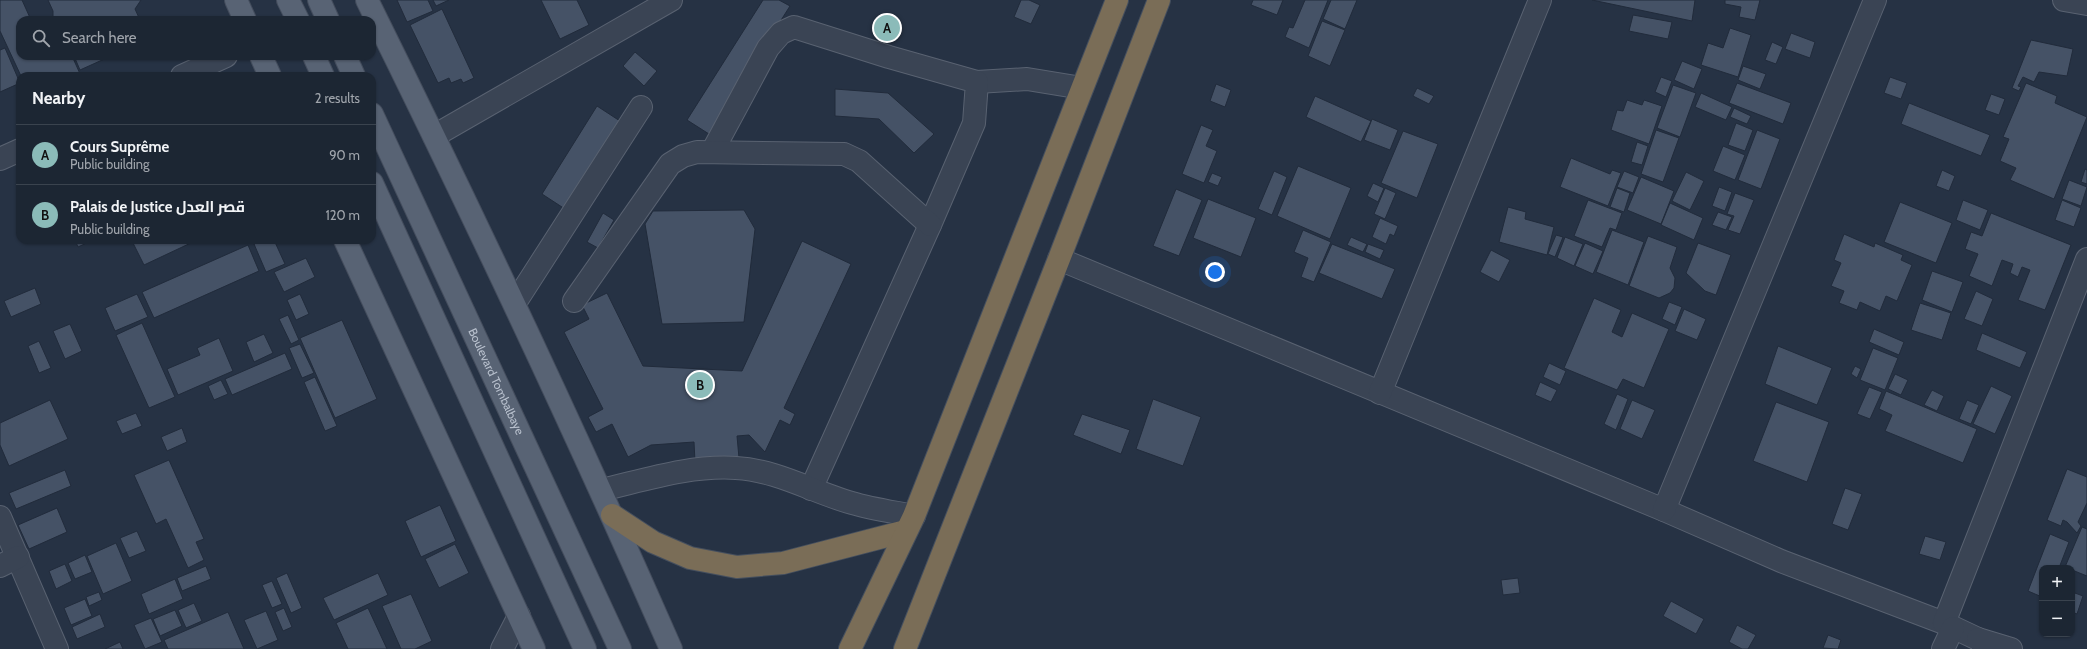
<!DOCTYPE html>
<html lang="en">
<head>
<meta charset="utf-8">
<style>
	body { margin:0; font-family:Cabin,Cairo,sans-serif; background:#29323f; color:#f1f3f6 }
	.controls { position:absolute; right:12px; bottom:12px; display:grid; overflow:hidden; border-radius:8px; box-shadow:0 1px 3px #0004 }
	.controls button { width:36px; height:36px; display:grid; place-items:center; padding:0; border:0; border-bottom:1px solid #3a434e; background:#1c2633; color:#f1f3f6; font:20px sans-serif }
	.you { position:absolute; left:1215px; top:272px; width:14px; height:14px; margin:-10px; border:3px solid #fff; border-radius:50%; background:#1a73e8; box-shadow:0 0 0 6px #1a73e833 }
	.badge { display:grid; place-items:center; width:26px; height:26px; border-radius:50%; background:#8bbbb9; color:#111; font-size:13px; font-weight:700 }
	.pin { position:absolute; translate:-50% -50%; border:2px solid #fff; box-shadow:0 1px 4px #0006 }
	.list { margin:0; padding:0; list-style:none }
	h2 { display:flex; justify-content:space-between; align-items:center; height:52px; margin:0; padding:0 16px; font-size:17px }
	h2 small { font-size:13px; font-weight:400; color:#a0a5ac }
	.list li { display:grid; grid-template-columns:26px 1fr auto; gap:12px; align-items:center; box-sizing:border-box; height:60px; padding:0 16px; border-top:1px solid #3a434e }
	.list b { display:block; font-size:15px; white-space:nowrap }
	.list p { margin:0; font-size:13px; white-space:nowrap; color:#a0a5ac }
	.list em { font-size:13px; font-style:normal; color:#a0a5ac }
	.icon { flex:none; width:22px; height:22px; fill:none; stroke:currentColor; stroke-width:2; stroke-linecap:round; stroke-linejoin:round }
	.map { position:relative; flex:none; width:2087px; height:649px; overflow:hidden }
	.search { position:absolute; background:#1c2633; box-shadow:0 1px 3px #0004; left:16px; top:16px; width:360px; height:44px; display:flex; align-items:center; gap:10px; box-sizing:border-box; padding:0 14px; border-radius:12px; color:#a0a5ac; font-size:15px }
	.panel { position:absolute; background:#1c2633; box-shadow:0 1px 3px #0004; left:16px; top:72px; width:360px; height:172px; border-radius:12px }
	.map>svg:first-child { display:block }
	.building { fill:#455266; stroke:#212b3b }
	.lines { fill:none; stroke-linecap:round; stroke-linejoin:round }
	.minor-casing { stroke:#596271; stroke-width:24 }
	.major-casing { stroke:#444d5d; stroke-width:24 }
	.highway-casing { stroke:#454f5e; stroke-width:24 }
	.minor { stroke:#3a4454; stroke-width:22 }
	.major { stroke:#586374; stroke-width:22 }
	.highway { stroke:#7a6d57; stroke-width:22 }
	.labels { text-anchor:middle; stroke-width:3; stroke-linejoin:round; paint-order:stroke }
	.street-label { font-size:12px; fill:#b8c0cd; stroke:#1f2939 }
</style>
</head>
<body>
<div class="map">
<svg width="2087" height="649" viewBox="0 0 2087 649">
	<rect width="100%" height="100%" fill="#263244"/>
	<!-- building -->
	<g class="building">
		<polygon points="0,0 22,0 31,20 20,20 20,56 72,56 81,76 21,76 0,31"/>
		<polygon points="48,0 141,0 135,9 140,20 53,20 53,11"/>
		<polygon points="397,0 428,0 433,11 407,22"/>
		<polygon points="433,0 449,0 436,6"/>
		<polygon points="541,0 577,0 589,25 560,39"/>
		<polygon points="763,0 779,0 790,6 709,134 687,120"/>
		<polygon points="1021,0 1029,0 1040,5 1031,24 1014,17"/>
		<polygon points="1253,0 1283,0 1277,15 1251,5"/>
		<polygon points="1305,0 1328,0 1309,48 1285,37 1289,27 1293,28"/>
		<polygon points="1331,0 1357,0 1345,29 1323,19"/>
		<polygon points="1592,0 1695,0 1692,21"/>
		<polygon points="1725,0 1760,0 1755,20 1739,17 1741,7 1725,4"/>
		<polygon points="442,9 474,78 463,83 461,79 451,83 449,78 438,83 410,25"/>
		<polygon points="1633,15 1672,22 1668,39 1629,31"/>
		<polygon points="1322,21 1345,30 1330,66 1308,56"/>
		<polygon points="1730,28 1751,35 1738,77 1701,65 1708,43 1723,48"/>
		<polygon points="1791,33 1815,42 1810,58 1785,49"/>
		<polygon points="2031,40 2073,49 2067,76 2039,72 2034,82 2023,77 2018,86 2021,87 2019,91 2012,88"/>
		<polygon points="1772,42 1783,47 1776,64 1765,60"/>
		<polygon points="5,48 20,83 0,92 0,50"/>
		<polygon points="635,52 657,71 644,86 623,66"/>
		<polygon points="74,56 111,56 80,70"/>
		<polygon points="1682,61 1702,69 1694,89 1674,80"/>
		<polygon points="1743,66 1766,74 1760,89 1738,80"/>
		<polygon points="1661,77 1672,81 1666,97 1655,92"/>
		<polygon points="1890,77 1907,83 1901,99 1884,93"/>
		<polygon points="1737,83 1791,103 1783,124 1729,103"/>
		<polygon points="2026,83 2057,96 2055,103 2087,117 2054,199 2010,180 2016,168 2000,161 2009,139 2003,137"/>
		<polygon points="1216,84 1231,90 1225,107 1210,101"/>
		<polygon points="1673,85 1696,93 1680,137 1657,128"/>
		<polygon points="1417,88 1434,96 1429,104 1413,96"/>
		<polygon points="835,89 888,93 934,134 914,153 879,119 835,116"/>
		<polygon points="1701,93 1732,107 1726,120 1695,107"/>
		<polygon points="1991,94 2005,99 1999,115 1985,110"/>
		<polygon points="1315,96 1371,121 1361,142 1306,117"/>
		<polygon points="1627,100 1642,105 1644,100 1662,106 1649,144 1611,130 1617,110 1623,111"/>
		<polygon points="1909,103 1990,135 1981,156 1901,124"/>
		<polygon points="597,106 620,121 565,209 542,194"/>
		<polygon points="1734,108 1751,116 1747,124 1730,117"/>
		<polygon points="1372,119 1398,130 1390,150 1364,140"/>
		<polygon points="1736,123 1753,130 1745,151 1728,145"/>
		<polygon points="1201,125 1213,130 1206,146 1217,151 1204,183 1182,174"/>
		<polygon points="1656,130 1679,138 1663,182 1641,174"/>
		<polygon points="1757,130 1780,139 1761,189 1738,180"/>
		<polygon points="1403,131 1438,144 1417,198 1381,183"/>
		<polygon points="1637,142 1648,146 1642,165 1631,162"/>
		<polygon points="1723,146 1745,155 1735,180 1713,171"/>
		<polygon points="1571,158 1610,174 1612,170 1621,173 1608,206 1560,187"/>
		<polygon points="1298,166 1351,188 1330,239 1277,216"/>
		<polygon points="2085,169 2087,170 2087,184 2081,182"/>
		<polygon points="1942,170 1955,176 1949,191 1936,186"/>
		<polygon points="1274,171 1287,177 1272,215 1258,209"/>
		<polygon points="1624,171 1639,177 1633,193 1617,187"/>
		<polygon points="1686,172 1704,181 1690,210 1672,201"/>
		<polygon points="1212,173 1222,177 1218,186 1208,182"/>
		<polygon points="1641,177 1674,191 1661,224 1627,210"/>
		<polygon points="2069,180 2087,187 2081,206 2062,199"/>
		<polygon points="1373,183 1384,188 1378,202 1367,196"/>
		<polygon points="1719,187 1732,192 1725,211 1712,206"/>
		<polygon points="1385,188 1396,193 1385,219 1374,214"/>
		<polygon points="1617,188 1630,193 1624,212 1610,207"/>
		<polygon points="1176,189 1202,200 1179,256 1153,246"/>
		<polygon points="1735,193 1754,200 1740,234 1728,230 1734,216 1727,214"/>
		<polygon points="1208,199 1256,218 1241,257 1193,238"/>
		<polygon points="1588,200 1622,213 1616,230 1610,228 1602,247 1574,236"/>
		<polygon points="1963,200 1988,210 1980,230 1956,220"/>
		<polygon points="2062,200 2081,208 2074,227 2055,220"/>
		<polygon points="1900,202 1952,223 1936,263 1884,242"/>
		<polygon points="1670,203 1703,218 1694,240 1661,225"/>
		<polygon points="1508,207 1526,212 1525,219 1554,227 1547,255 1499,242"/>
		<polygon points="744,210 755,229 744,322 662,324 645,224 653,211"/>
		<polygon points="1718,212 1732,217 1726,230 1712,225"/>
		<polygon points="603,213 614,220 598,248 587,242"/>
		<polygon points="1991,213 2071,245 2045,310 2018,300 2030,270 2022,267 2018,277 2010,273 2013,264 2002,260 1992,286 1969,276 1978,254 1965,249 1971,232 1982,236"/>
		<polygon points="1380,218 1398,226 1394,236 1390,234 1386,244 1372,237"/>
		<polygon points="1303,230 1331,242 1314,282 1301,277 1308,258 1294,252"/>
		<polygon points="1612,230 1644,242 1628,285 1596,272"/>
		<polygon points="1844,234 1874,247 1875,243 1903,255 1901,260 1912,265 1897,301 1886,296 1880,311 1860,302 1857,310 1839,303 1844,291 1831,286 1841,263 1834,260"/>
		<polygon points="1556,235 1563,237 1555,257 1548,254"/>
		<polygon points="1648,236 1677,247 1670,268 1675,278 1674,288 1670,293 1659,298 1629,286"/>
		<polygon points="1351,237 1367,244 1363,252 1347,245"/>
		<polygon points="1565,237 1583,244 1574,266 1557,258"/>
		<polygon points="75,240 93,240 78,247"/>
		<polygon points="140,240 194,240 195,241 144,265 133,243"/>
		<polygon points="264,240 274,240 285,264 266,272 254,244"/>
		<polygon points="802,241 851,264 784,408 795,414 790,425 780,420 765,452 749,435 737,436 739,458 695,462 694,442 651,445 628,457 612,424 596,432 588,417 603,409 564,332 589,319 582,305 607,293 643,366 742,371"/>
		<polygon points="1585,243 1603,251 1593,274 1575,266"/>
		<polygon points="1698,243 1731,255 1716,295 1705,291 1686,273"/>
		<polygon points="1332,244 1395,269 1382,299 1319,273"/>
		<polygon points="1368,244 1384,250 1380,259 1365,252"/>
		<polygon points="248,245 259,271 154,318 142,292"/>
		<polygon points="1491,250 1510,260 1499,282 1480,272"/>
		<polygon points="306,258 315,277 284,292 274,272"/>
		<polygon points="1932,271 1963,282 1952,312 1922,300"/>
		<polygon points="35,288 41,304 11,317 4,301"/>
		<polygon points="1976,291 1993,299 1982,326 1964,319"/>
		<polygon points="137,294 148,317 115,331 105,308"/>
		<polygon points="300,294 309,314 296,320 287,300"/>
		<polygon points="1594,298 1621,310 1612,332 1622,337 1632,313 1669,329 1644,388 1623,379 1617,390 1564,368"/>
		<polygon points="1669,302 1682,307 1675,325 1662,319"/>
		<polygon points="1920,303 1951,313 1942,340 1911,330"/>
		<polygon points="1684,309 1706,319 1697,340 1675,331"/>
		<polygon points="288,315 299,340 291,344 279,319"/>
		<polygon points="342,320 377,399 335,418 300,338"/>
		<polygon points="142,323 175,397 149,408 116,335"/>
		<polygon points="70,324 82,351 65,359 53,331"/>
		<polygon points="1874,329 1904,342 1899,355 1869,342"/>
		<polygon points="1982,333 2027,352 2020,368 1976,350"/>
		<polygon points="264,334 273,353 254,362 246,342"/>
		<polygon points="219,338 233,371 178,395 167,369 200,355 197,348"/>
		<polygon points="39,341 51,368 39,373 28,346"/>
		<polygon points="300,344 314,373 302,378 289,348"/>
		<polygon points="1778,346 1832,368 1817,405 1765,384"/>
		<polygon points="1873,348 1898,358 1885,390 1860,380"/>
		<polygon points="285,353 292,369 232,395 225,379"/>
		<polygon points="1549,363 1566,371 1560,385 1543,377"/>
		<polygon points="1855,366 1861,369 1857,378 1851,374"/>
		<polygon points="1895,374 1908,380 1901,395 1888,389"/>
		<polygon points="315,377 337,426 325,431 304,382"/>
		<polygon points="221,380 228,394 214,400 208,386"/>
		<polygon points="1540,382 1557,390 1551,402 1535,395"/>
		<polygon points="1991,386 2012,396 1995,434 1973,424"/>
		<polygon points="1869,387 1882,392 1870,419 1857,414"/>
		<polygon points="1932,390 1944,396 1937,411 1924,405"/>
		<polygon points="1886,391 1977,429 1963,463 1885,431 1892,415 1879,409"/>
		<polygon points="1617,394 1628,399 1616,430 1604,424"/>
		<polygon points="1153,399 1201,417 1183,466 1136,449"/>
		<polygon points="50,400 68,439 9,466 0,445 0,423"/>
		<polygon points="1632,400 1655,410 1642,439 1620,429"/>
		<polygon points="1967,400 1979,405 1971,424 1959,419"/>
		<polygon points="1776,402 1829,422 1807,482 1753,461"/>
		<polygon points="136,413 142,426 122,434 116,421"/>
		<polygon points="1082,414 1130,430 1121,454 1073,435"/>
		<polygon points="182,428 187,442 167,451 161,437"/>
		<polygon points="169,460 204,539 196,542 204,560 188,568 166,519 156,524 134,475"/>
		<polygon points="2067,469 2087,477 2087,503 2078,522 2081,526 2077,533 2067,522 2063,520 2061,526 2047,520"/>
		<polygon points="65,470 71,486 16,509 9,493"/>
		<polygon points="1845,488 1862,494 1848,530 1832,524"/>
		<polygon points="440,505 456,541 421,557 405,521"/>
		<polygon points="57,508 67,532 29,549 18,525"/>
		<polygon points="2082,527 2087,529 2087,576 2072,570 2072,568 2065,567"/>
		<polygon points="137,531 146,551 129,558 120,538"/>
		<polygon points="2050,534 2069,542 2059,568 2042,568 2042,597 2028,591"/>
		<polygon points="1925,536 1946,542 1940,560 1919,554"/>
		<polygon points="116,543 132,581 103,594 87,556"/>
		<polygon points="455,544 469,573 439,588 425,559"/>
		<polygon points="85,555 92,572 75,579 68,563"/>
		<polygon points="65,564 72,581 56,589 49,571"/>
		<polygon points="206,566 211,579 182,591 177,578"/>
		<polygon points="287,573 302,608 291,613 276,578"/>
		<polygon points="378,573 388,595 334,620 323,598"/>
		<polygon points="1518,578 1520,593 1503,595 1501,580"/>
		<polygon points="175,579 183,599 149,614 141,594"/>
		<polygon points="272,581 282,604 272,608 262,585"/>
		<polygon points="99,592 102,600 89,606 86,597"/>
		<polygon points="2075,593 2083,596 2077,614 2072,612 2072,601"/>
		<polygon points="411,594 432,641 415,649 401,649 382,606"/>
		<polygon points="85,599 92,616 71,625 64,608"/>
		<polygon points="1671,601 1704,619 1696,634 1663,616"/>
		<polygon points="194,603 202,621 186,628 178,610"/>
		<polygon points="284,608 292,627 283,631 275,612"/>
		<polygon points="368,608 387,649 348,649 336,623"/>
		<polygon points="175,610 182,626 160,636 153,619"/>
		<polygon points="266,611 278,640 257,649 244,620"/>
		<polygon points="228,612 244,649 168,649 164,640"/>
		<polygon points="100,614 105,627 77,639 72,627"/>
		<polygon points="151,618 162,642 145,649 134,625"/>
		<polygon points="1737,625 1756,635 1748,649 1742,649 1729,642"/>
		<polygon points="1828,635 1841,640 1838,649 1823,648"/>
		<polygon points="120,642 123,649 105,649"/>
	</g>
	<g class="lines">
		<!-- minor casing -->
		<g class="minor-casing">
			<g id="minor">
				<polyline points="2064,0 2087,4"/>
				<polyline points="182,76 226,56"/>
				<polyline points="977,82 1027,79 1082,88"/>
				<polyline points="434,136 671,0"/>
				<polyline points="712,152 768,48 781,33 794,27 889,57 977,82 974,123 930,225 811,489"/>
				<polyline points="0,159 20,150"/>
				<polyline points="1059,259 1664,510 1781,561 1944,623 1978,639 1987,649"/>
				<polyline points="574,301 670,164 683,156 697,152 844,154 859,161 930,225"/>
				<polyline points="515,303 641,107"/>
				<polyline points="1380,393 1540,0"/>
				<path d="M601,490C645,480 690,465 736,468C776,470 813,492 852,503C872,509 894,512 914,516"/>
				<polyline points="1664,510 1875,0"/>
				<polyline points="0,517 57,649"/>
				<polyline points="0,566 18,557"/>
				<polyline points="1944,623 2087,259"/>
				<polyline points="1978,639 2011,649"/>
				<polyline points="502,649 519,616"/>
				<polyline points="1943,649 1953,628"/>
			</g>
		</g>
		<!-- major casing -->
		<g class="major-casing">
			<g id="major">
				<polyline points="236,0 245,20"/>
				<polyline points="288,0 298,20"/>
				<polyline points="319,0 328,20"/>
				<path d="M367,0C473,214 575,430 671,649"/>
				<polyline points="261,56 270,76"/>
				<polyline points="314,56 323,76"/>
				<polyline points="345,56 354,76"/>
				<path id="s1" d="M372,114L620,649"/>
				<polyline points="372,183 585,649"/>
				<polyline points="345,240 534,649"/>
			</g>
		</g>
		<!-- highway casing -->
		<g class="highway-casing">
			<g id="highway">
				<polyline points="612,515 653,542 690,558 737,567 783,563 906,531"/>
				<polyline points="850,649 914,516 1117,0"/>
				<polyline points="905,649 1059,259 1159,0"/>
			</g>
		</g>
		<!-- minor -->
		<use href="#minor" class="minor"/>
		<!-- major -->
		<use href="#major" class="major"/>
		<!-- highway -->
		<use href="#highway" class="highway"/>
	</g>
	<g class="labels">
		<!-- street labels -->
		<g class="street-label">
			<text dy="4" stroke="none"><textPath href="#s1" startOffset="295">Boulevard Tombalbaye</textPath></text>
		</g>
	</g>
</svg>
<div class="controls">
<button>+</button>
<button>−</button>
</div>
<div class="you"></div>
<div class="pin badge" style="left:887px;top:28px">A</div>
<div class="pin badge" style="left:700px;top:385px">B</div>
<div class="search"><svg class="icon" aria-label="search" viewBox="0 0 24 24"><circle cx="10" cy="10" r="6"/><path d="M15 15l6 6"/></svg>Search here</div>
<section class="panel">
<h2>Nearby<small>2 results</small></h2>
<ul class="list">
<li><span class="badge">A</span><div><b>Cours Suprême</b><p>Public building</p></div><em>90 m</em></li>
<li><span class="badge">B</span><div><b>Palais de Justice قصر العدل</b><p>Public building</p></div><em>120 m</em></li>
</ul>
</section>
</div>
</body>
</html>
